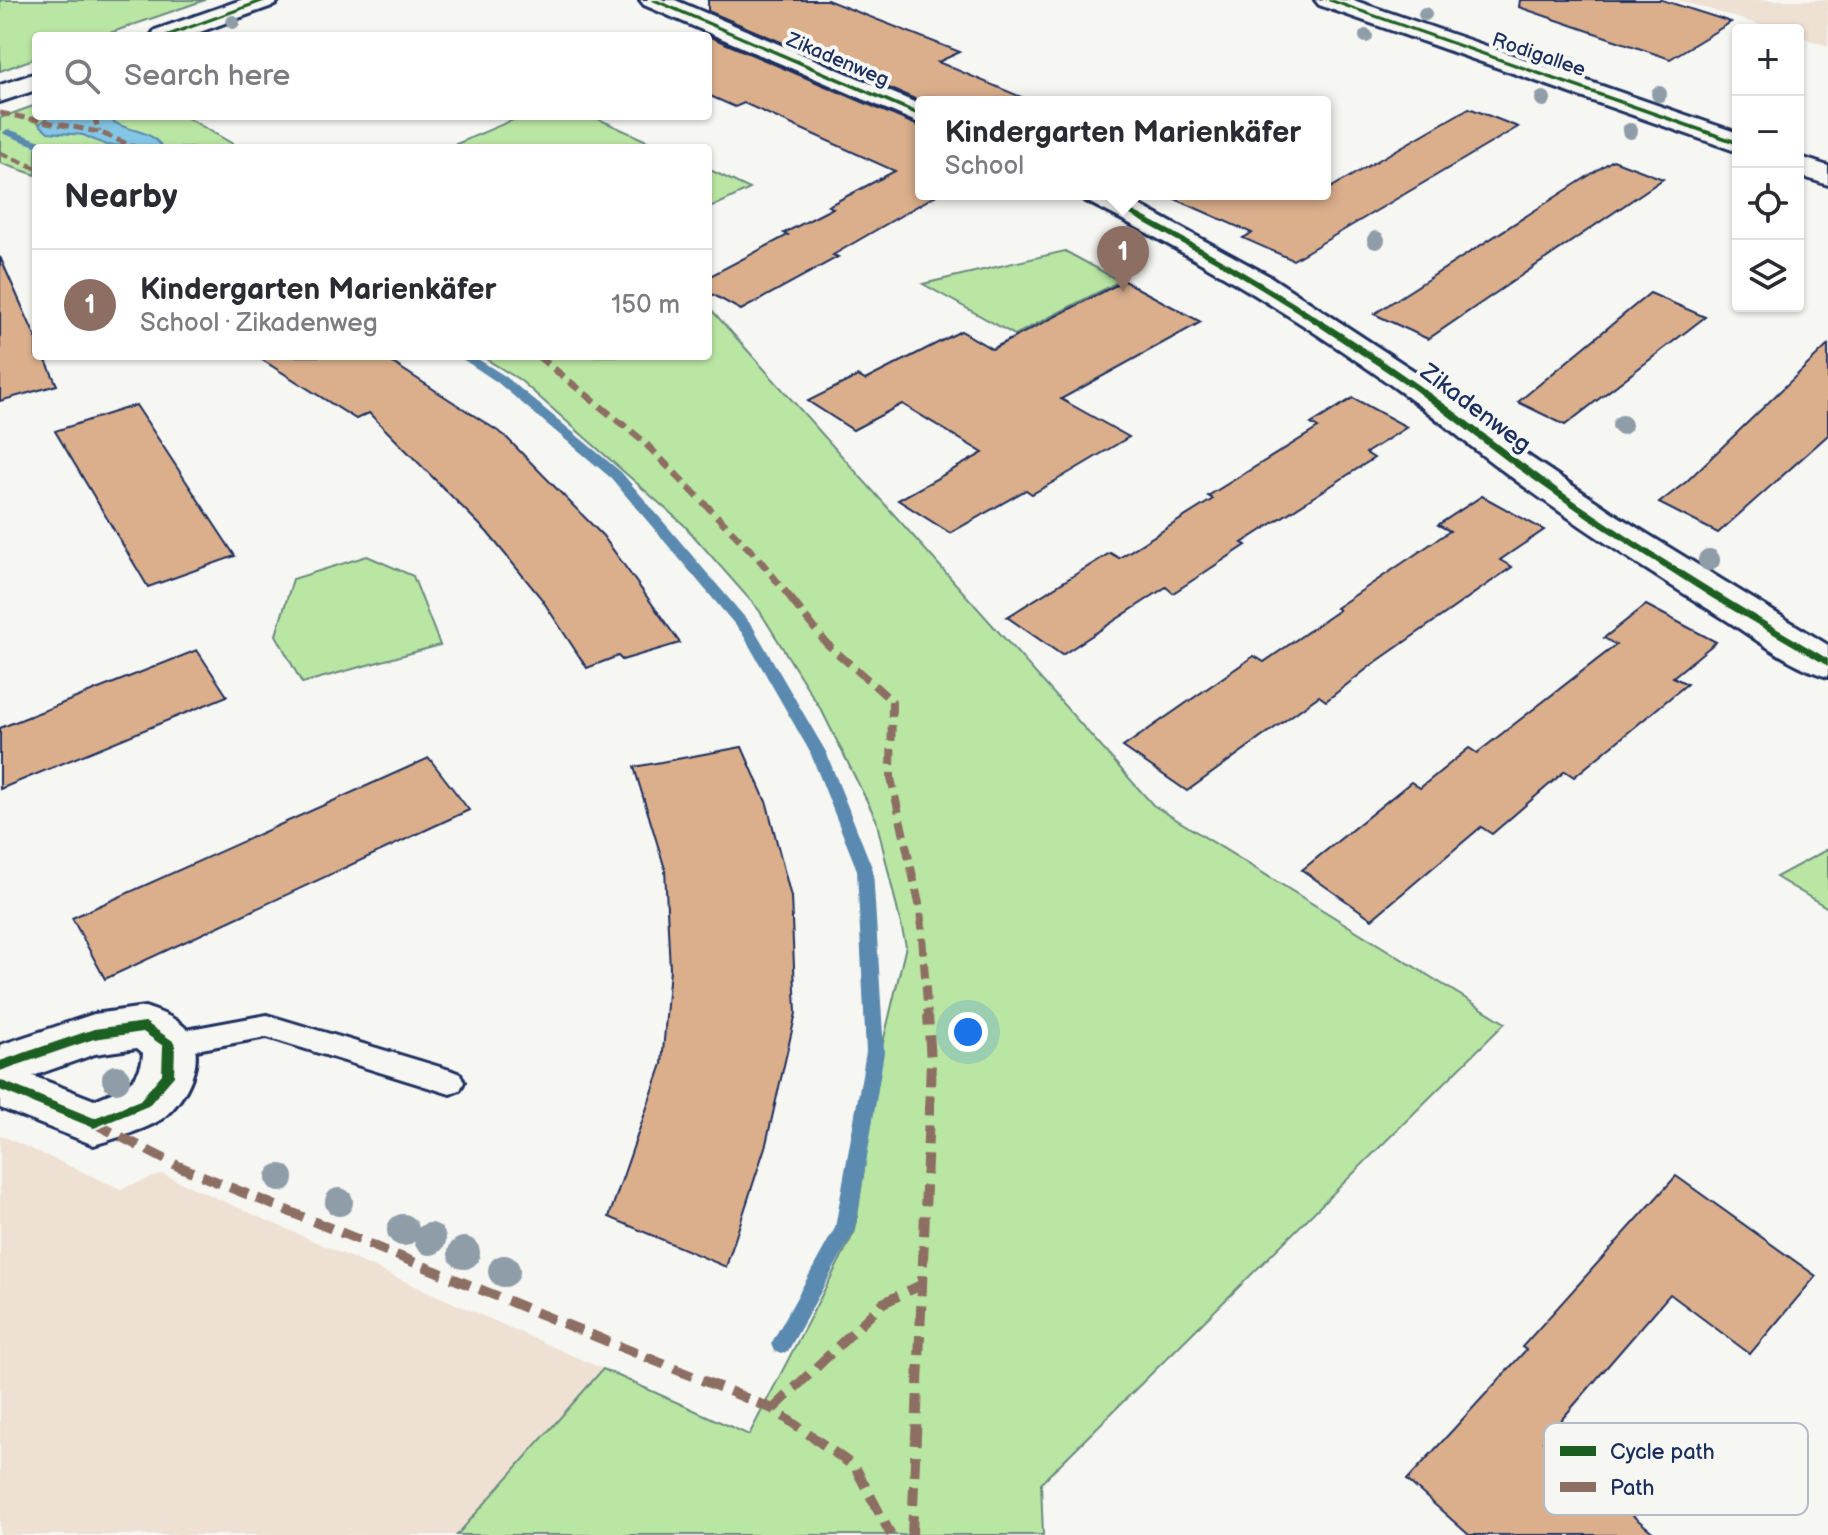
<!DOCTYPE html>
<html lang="en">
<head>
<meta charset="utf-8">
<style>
	body { margin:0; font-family:"Balsamiq Sans",sans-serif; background:#f2f2f3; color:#2b2b33 }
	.controls { position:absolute; right:24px; top:24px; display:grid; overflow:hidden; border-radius:8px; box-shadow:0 2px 6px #0004 }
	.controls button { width:72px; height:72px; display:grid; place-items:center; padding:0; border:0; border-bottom:2px solid #e1e1e2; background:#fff; color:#2b2b33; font:40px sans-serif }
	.you { position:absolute; left:968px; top:1032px; width:28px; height:28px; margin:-20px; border:6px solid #fff; border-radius:50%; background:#1a73e8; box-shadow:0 0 0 12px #1a73e833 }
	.badge { display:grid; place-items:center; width:52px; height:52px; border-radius:50%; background:#111827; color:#fff; font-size:26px; font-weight:700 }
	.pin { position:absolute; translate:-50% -66px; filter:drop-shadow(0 2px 4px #0008) }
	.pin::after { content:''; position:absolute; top:42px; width:28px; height:24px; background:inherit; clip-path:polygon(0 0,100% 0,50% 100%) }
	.popup { position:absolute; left:915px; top:96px; width:416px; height:104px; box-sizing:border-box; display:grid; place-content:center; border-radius:8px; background:#fff; filter:drop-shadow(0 2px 6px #0005); font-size:26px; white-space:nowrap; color:#7c7c81 }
	.popup b { font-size:30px; color:#2b2b33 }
	.popup::after { content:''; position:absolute; left:50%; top:100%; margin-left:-16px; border:16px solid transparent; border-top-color:#fff }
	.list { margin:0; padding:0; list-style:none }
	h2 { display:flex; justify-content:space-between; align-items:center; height:104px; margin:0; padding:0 32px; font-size:34px }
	h2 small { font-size:26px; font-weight:400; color:#7c7c81 }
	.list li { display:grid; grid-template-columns:52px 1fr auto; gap:24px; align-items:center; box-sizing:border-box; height:112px; padding:0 32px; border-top:2px solid #e1e1e2 }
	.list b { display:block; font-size:30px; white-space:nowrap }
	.list p { margin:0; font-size:26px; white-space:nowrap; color:#7c7c81 }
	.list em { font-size:26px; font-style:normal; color:#7c7c81 }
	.icon { flex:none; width:44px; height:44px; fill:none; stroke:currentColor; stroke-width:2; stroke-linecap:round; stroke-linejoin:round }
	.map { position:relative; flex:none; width:1828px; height:1535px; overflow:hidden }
	.search { position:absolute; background:#fff; box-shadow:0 2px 6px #0004; left:32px; top:32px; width:680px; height:88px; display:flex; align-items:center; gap:20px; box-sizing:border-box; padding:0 28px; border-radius:8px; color:#7c7c81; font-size:30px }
	.panel { position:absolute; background:#fff; box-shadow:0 2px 6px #0004; left:32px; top:144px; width:680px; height:216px; border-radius:8px }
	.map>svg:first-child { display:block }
	.built { fill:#eee1d3 }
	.green { fill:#bae6a3; stroke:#6a8a80; stroke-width:2 }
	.water { fill:#84c6e5; stroke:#5a8aaf; stroke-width:2 }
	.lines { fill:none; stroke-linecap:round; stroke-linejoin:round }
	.stream { fill:#5a8aaf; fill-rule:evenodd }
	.building { fill:#dbaf8c; stroke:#1b2f5e; stroke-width:2 }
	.service-casing { stroke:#1b2f5e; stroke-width:6 }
	.minor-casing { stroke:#1b2f5e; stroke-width:6 }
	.secondary-casing { stroke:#1b2f5e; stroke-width:6 }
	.service { fill:#f6f6f2; fill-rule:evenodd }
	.minor { fill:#f6f6f2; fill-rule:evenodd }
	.secondary { fill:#f6f6f2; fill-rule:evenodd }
	.quiet-far3 { stroke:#8d6e63; stroke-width:5; stroke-dasharray:10 5; stroke-linecap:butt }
	.quiet-far2 { stroke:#8d6e63; stroke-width:7; stroke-dasharray:13 7; stroke-linecap:butt }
	.quiet-far1 { stroke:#8d6e63; stroke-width:8; stroke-dasharray:16 8; stroke-linecap:butt }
	.quiet { stroke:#8d6e63; stroke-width:10; stroke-dasharray:20 10; stroke-linecap:butt }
	.cycleway-casing { stroke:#f6f6f2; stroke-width:5 }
	.cycleway { fill:#1b5e20; fill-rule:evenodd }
	.tree { fill:#8f9da8 }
	.labels { text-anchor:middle; stroke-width:8; stroke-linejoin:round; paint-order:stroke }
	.far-street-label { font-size:20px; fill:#1b2f5e; stroke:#f6f6f2 }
	.street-label { font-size:24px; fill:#1b2f5e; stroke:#f6f6f2 }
	.key { fill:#f6f6f2; stroke:#b4bac6; stroke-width:2 }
	.key-label { font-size:22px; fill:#1b2f5e }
</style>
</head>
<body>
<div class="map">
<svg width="1828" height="1535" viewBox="0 0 1828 1535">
	<rect width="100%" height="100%" fill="#f6f6f2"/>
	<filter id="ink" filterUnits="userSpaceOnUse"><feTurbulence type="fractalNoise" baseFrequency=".0125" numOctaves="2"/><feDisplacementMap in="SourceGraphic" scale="16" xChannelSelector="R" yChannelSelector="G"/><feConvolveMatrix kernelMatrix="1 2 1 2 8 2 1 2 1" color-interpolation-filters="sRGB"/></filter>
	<g filter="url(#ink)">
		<!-- built -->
		<g class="built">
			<polygon points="1678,0 1828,0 1828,46 1798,36 1798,30 1777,30"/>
			<polygon points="0,1135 121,1189 162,1174 603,1369 457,1535 0,1535"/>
		</g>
		<!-- green -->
		<g class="green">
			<polygon points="0,0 205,0 101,36 36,36 36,58 0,71"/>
			<polygon points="36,105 36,116 184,116 240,148 36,148 36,175 0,163 0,118"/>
			<polygon points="522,116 592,116 662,148 447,148"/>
			<polygon points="708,169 750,189 708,209"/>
			<polygon points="1065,251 1120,281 1015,335 923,284"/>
			<polygon points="708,306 1153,805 1505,1023 1041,1483 1043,1535 457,1535 603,1369 749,1435 855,1231 881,1051 906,946 876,819 823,713 759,610 684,525 520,380 481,356 708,356"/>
			<polygon points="367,556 413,576 440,645 302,683 276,635 293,579"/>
			<polygon points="1828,849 1828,908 1776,877"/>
		</g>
		<!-- water -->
		<path class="water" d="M50,116H107C123,134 147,125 163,148L106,145L83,135L48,132L39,124Z"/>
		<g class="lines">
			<!-- stream -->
			<g class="stream">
				<polygon points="8,129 54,146 55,148 40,148 4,134 3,132"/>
				<polygon points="458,356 473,356 505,376 621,472 753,627 826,752 873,870 884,1052 855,1230 788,1351 781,1354 774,1351 771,1344 835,1228 866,1052 857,870 810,752 742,633 611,478 497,382"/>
			</g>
		</g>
		<!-- building -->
		<g class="building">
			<polygon points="708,0 827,0 960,52 938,62 1033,102 922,102 708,11"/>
			<polygon points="1520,0 1662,0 1731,22 1670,59 1519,7"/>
			<polygon points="708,36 921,127 921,194 938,194 833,255 838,257 741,310 708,292 708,277 788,235 784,233 833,208 828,206 895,171 744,103 735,107 708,95"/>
			<polygon points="1469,108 1518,127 1293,260 1243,238 1252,233 1164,194 1325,194 1325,191"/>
			<polygon points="1613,160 1663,179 1428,339 1374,314"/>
			<polygon points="0,257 36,338 36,356 44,356 57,385 0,401"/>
			<polygon points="1124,281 1201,322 1061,399 1129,437 1050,484 1032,494 1026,490 950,533 898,500 983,453 902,404 853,430 808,401 858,376 865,380 961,331 992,349"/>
			<polygon points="1650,293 1705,317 1565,425 1518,402"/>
			<polygon points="1828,345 1828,435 1718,533 1659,503 1686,482"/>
			<polygon points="256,356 382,356 504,435 603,536 680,643 622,660 618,656 587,668 541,598 487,532 369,413 356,419"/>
			<polygon points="1353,398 1407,427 1366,453 1374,458 1242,543 1246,545 1190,582 1173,593 1166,587 1062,655 1007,617 1110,553 1119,558 1213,499 1208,496 1318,428 1311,424"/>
			<polygon points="136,405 235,556 148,587 55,431"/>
			<polygon points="1482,496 1544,530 1500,560 1512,567 1373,664 1326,701 1319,696 1187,791 1123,747 1254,656 1264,662 1339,610 1336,608 1450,531 1438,525"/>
			<polygon points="1646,605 1716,642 1673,677 1687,684 1574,777 1565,771 1492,834 1481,827 1372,919 1302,870 1411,782 1420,788 1469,748 1477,753 1616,645 1604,638"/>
			<polygon points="197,650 227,696 0,789 0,728"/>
			<polygon points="742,747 767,804 791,897 796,1013 766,1144 726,1267 609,1217 662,1064 670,969 665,869 634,767"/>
			<polygon points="429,758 469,810 105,979 72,918"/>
			<polygon points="1676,1176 1816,1276 1750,1354 1670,1294 1543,1441 1656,1535 1469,1535 1407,1480 1526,1350 1522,1347"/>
		</g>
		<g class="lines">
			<!-- service casing -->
			<g class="service-casing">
				<polygon id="service" points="267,1015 450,1070 460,1074 464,1082 460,1090 450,1094 267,1037 169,1055 159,1052 155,1044 159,1036 169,1033"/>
			</g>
			<!-- minor casing -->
			<g class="minor-casing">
				<g id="minor">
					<polygon points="241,0 279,0 275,5 189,36 151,36 155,30"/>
					<polygon points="640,0 675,0 921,105 921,124 644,5"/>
					<polygon points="36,73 36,90 0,102 0,85"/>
					<path d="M1080,194H1119L1271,277L1428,380L1530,457L1618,516L1828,645V677C1791,667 1755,638 1723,618C1649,572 1576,525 1506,473C1477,452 1449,428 1420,406C1315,328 1201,259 1084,200Z"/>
					<path d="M145,1007C159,1012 178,1018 188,1031C208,1058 186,1100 163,1118C148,1129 113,1139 94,1145L0,1108V1045L94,1014ZM137,1048L143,1053C142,1083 119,1090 94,1100L33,1076L95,1054Z"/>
				</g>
			</g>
			<!-- secondary casing -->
			<g class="secondary-casing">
				<g id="secondary">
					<polygon points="1315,0 1353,0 1738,133 1738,152 1319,5"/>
					<polygon points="1798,156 1828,166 1828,185 1798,175"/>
				</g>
			</g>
			<!-- service -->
			<use href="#service" class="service"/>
			<!-- minor -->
			<use href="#minor" class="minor"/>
			<!-- secondary -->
			<use href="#secondary" class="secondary"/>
			<!-- quiet-far3 -->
			<g class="quiet-far3">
				<polyline points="0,113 99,132 137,148"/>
				<polyline points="94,116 99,132"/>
				<polyline points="0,153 36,168"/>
			</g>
			<!-- quiet-far2 -->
			<polyline class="quiet-far2" points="538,356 643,441 758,558 793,601"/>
			<!-- quiet-far1 -->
			<polyline class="quiet-far1" points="791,599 826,643 892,701 891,778 920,908 928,1017"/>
			<!-- quiet -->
			<g class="quiet">
				<polyline points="94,1123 178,1166 773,1409 855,1467 891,1535"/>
				<polyline points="773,1409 883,1303 921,1285"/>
				<polyline points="912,1535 931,1062 928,1015"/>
			</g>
			<!-- cycleway casing -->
			<g class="cycleway-casing">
				<g id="cycleway">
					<polygon points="260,0 269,0 170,36 161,36"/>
					<polygon points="650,0 658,0 921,113 921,117"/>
					<polygon points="1325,0 1334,0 1738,141 1738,145"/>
					<path d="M1092,194H1100C1212,250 1319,315 1421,387C1472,423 1520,463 1572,499C1655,556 1741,608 1828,659V666L1712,598L1601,527L1514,466L1413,389L1296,311L1216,262Z"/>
					<polygon points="145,1022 173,1041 175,1044 174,1076 148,1106 94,1128 0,1090 0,1080 94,1118 140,1100 162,1074 163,1046 143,1032 94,1039 0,1071 0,1061 94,1029"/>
				</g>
			</g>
			<!-- cycleway -->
			<use href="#cycleway" class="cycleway"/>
		</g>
		<!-- trees -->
		<g class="tree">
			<circle cx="1425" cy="14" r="7"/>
			<circle cx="233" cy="22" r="7"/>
			<circle cx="1366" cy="36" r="7"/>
			<circle cx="1500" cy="38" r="7"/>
			<circle cx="1570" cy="63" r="7"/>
			<circle cx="1659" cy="94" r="8"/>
			<circle cx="1543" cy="99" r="8"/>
			<circle cx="1630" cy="131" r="8"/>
			<circle cx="1376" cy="240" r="9"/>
			<circle cx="1622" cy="425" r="10"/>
			<circle cx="1709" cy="560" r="11"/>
			<circle cx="116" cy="1079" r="14"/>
			<circle cx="280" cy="1178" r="14"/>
			<circle cx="339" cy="1202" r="14"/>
			<circle cx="403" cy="1230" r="16"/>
			<circle cx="430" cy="1239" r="16"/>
			<circle cx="464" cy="1253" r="16"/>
			<circle cx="504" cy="1271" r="16"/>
		</g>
	</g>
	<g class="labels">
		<!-- far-street labels -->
		<g class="far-street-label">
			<text transform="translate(1539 54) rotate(19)" y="7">Rodigallee</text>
			<text transform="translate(838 59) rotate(23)" y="7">Zikadenweg</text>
		</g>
		<!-- street labels -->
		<g class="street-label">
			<text transform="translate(1476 408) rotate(37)" y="8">Zikadenweg</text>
		</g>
	</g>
	<!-- legend -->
	<rect x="1544" y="1423" width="264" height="92" rx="12" class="key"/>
	<rect x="1560" y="1446" width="36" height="10" fill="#1b5e20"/>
	<rect x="1560" y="1482" width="36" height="10" fill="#8d6e63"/>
	<g class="key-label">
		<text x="1610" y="1459">Cycle path</text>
		<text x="1610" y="1495">Path</text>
	</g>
</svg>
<div class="controls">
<button>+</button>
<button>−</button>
<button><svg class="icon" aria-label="locate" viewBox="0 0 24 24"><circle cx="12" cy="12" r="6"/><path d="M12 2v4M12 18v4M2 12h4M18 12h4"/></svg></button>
<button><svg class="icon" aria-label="layers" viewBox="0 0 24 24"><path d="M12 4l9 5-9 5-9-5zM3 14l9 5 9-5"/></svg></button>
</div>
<div class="you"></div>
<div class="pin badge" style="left:1123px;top:292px;background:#8d6e63">1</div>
<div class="popup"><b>Kindergarten Marienkäfer</b>School</div>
<div class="search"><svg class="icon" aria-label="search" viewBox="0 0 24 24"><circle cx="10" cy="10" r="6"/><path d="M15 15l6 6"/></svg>Search here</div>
<section class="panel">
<h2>Nearby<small></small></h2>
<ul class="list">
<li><span class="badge" style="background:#8d6e63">1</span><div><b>Kindergarten Marienkäfer</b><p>School · Zikadenweg</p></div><em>150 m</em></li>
</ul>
</section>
</div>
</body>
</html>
